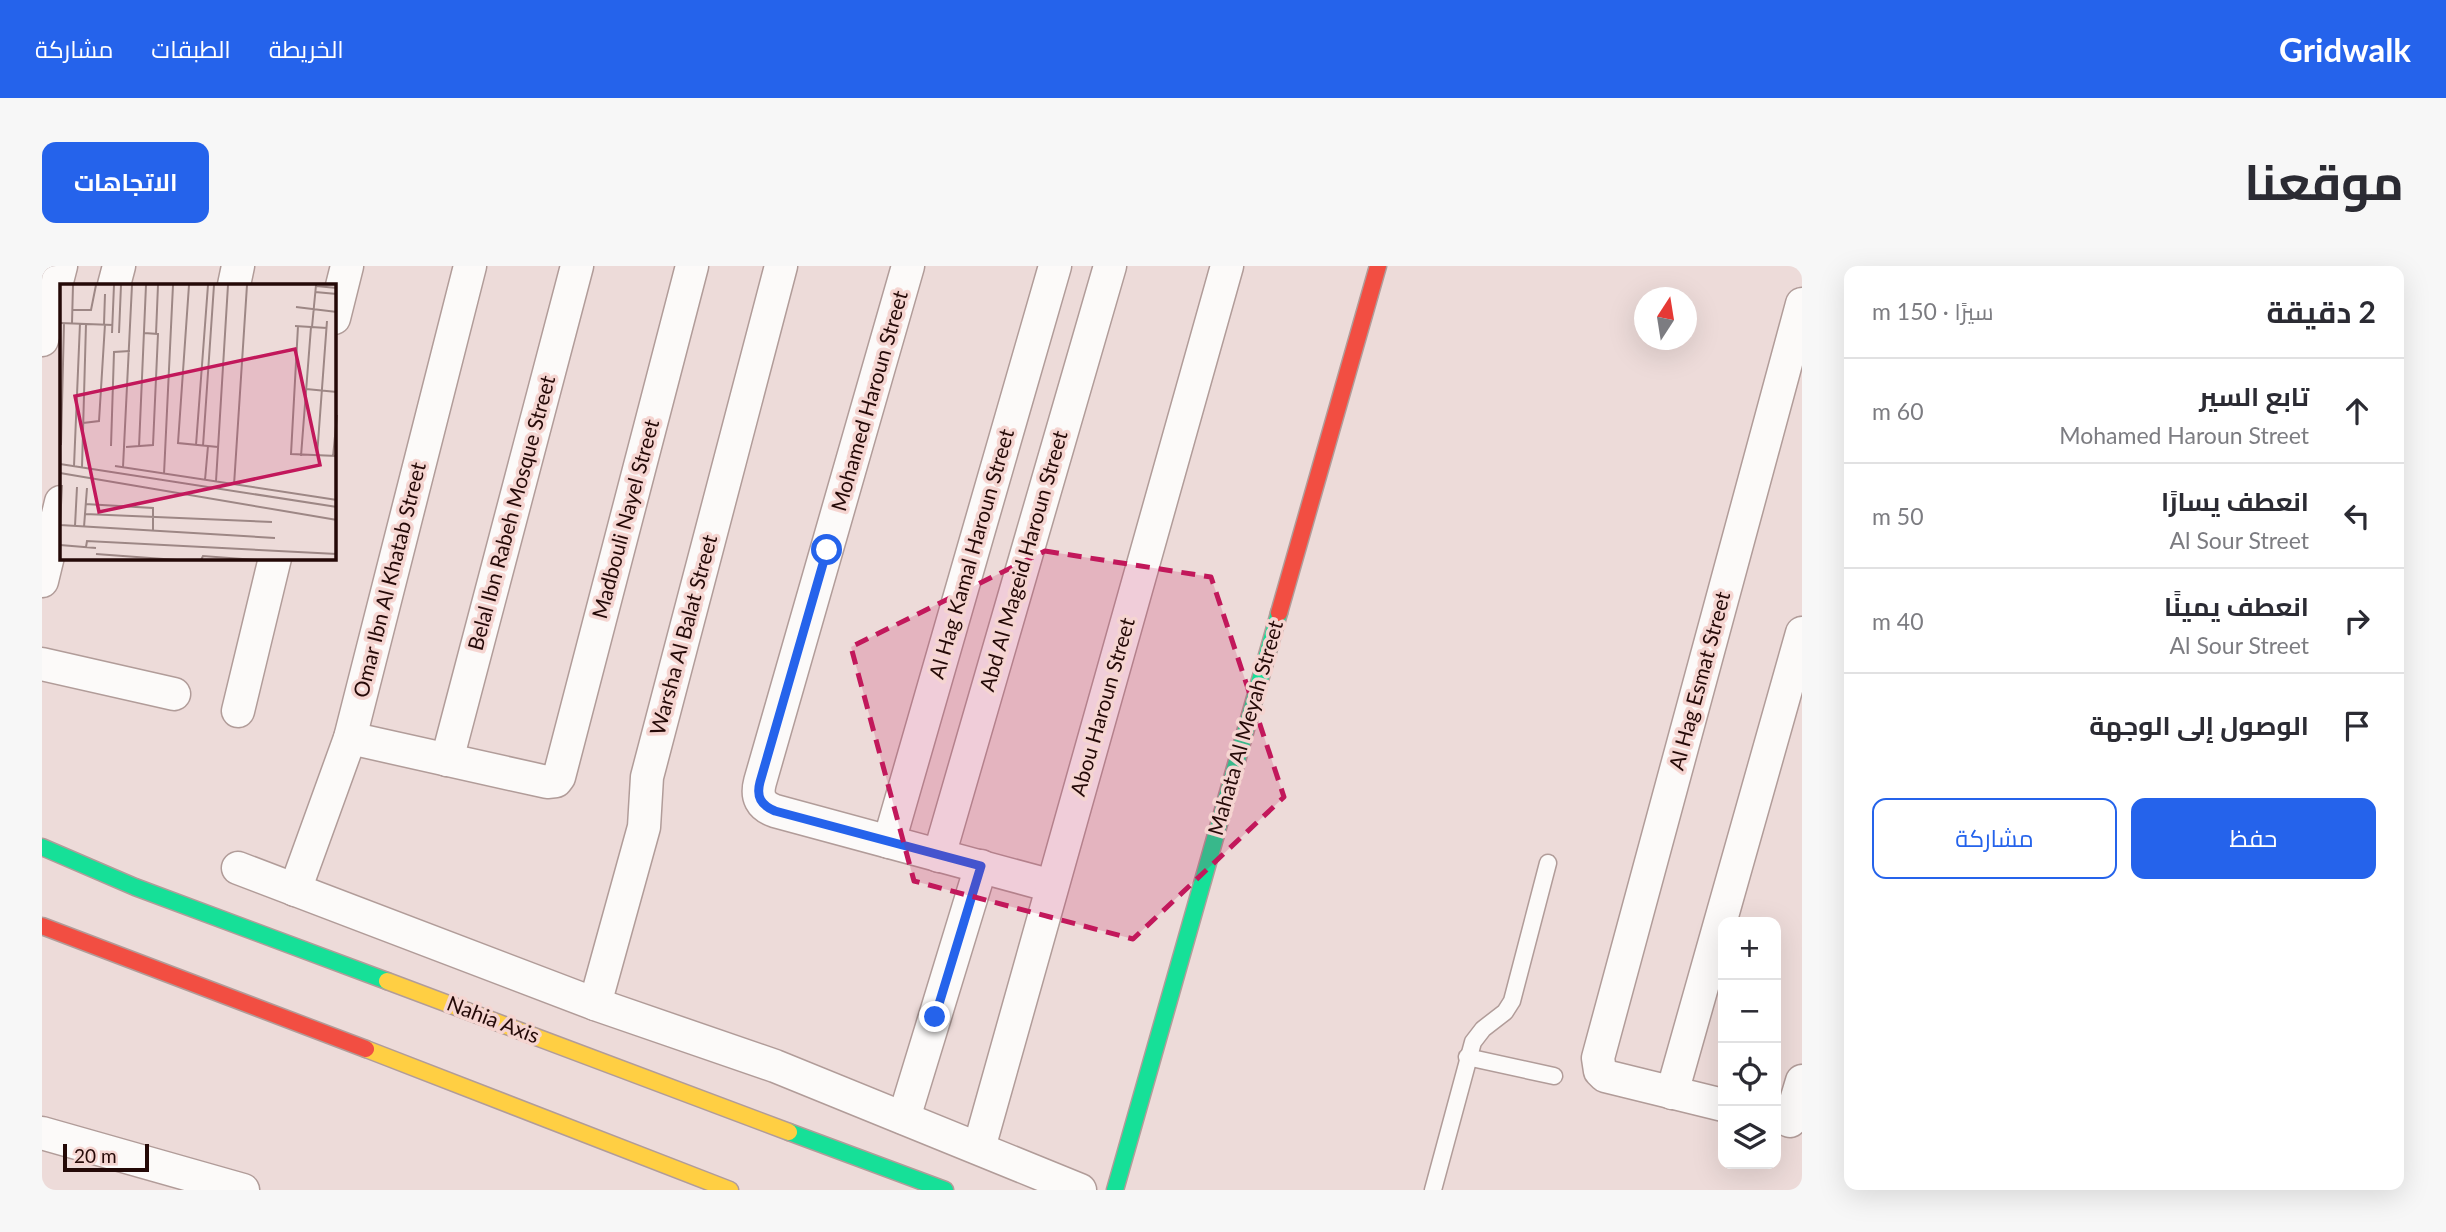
<!DOCTYPE html>
<html lang="ar">
<head>
<meta charset="utf-8">
<style>
	body { margin:0; font-family:Lato,Cairo,sans-serif; background:#f7f7f7; color:#2b2b33; direction:rtl }
	.controls { position:absolute; right:21px; bottom:21px; display:grid; overflow:hidden; border-radius:14px; box-shadow:0 7px 28px #0002 }
	.controls button { width:63px; height:63px; display:grid; place-items:center; padding:0; border:0; border-bottom:2px solid #e1e1e2; background:#fff; color:#2b2b33; font:35px sans-serif }
	.compass { position:absolute; left:1592px; top:21px; width:63px; height:63px; border-radius:50%; background:#fff; box-shadow:0 7px 28px #0002; rotate:12deg }
	.scale { position:absolute; left:21px; bottom:18px; width:86px; box-sizing:border-box; padding-left:7px; border:4px solid #240907; border-top:0; font-size:19px; line-height:24px; white-space:nowrap; color:#240907; -webkit-text-stroke:5px #f5d5d1; paint-order:stroke }
	.stop { position:absolute; width:21px; height:21px; margin:-16px; border:5px solid #2563eb; border-radius:50%; background:#fff }
	.stop.end { background:#2563eb; border-color:#fff; box-shadow:0 2px 7px #0008 }
	.list { margin:0; padding:0; list-style:none }
	h2 { display:flex; justify-content:space-between; align-items:center; height:91px; margin:0; padding:0 28px; font-size:30px }
	h2 small { font-size:23px; font-weight:400; color:#7c7c81 }
	.list li { display:grid; grid-template-columns:46px 1fr auto; gap:21px; align-items:center; box-sizing:border-box; height:105px; padding:0 28px; border-top:2px solid #e1e1e2 }
	.list b { display:block; font-size:26px; white-space:nowrap }
	.list p { margin:0; font-size:23px; white-space:nowrap; color:#7c7c81 }
	.list em { font-size:23px; font-style:normal; color:#7c7c81 }
	.actions { display:flex; gap:14px; padding:21px 28px }
	.actions a { flex:1; padding:16px 0; border:2px solid #2563eb; border-radius:14px; text-align:center; font-size:24px; color:#2563eb }
	.actions .main { background:#2563eb; color:#fff }
	.icon { flex:none; width:38px; height:38px; fill:none; stroke:currentColor; stroke-width:2; stroke-linecap:round; stroke-linejoin:round }
	.map { position:relative; flex:none; width:1760px; height:924px; overflow:hidden; direction:ltr; border-radius:14px }
	header { display:flex; align-items:center; gap:42px; box-sizing:border-box; height:98px; padding:0 35px; background:#2563eb; color:#fff }
	header strong { font-size:33px }
	nav { display:flex; gap:38px; margin-inline-start:auto; font-size:24px }
	.intro { display:flex; align-items:center; justify-content:space-between; box-sizing:border-box; height:168px; padding:0 42px }
	h1 { margin:0; font-size:49px }
	.button { padding:18px 32px; border-radius:14px; background:#2563eb; color:#fff; font-size:24px; font-weight:700 }
	main { display:flex; gap:42px; padding:0 42px }
	aside { flex:1; background:#fff; border-radius:14px; box-shadow:0 7px 28px #0002 }
	.map>svg:first-child { display:block }
	.lines { fill:none; stroke-linecap:round; stroke-linejoin:round }
	.lane-casing { stroke:#b19c99; stroke-width:19 }
	.street-casing { stroke:#b19c99; stroke-width:35 }
	.fast-casing { stroke:#b19c99; stroke-width:19 }
	.slow-casing { stroke:#b19c99; stroke-width:19 }
	.jam-casing { stroke:#b19c99; stroke-width:19 }
	.lane { stroke:#fcfaf9; stroke-width:16 }
	.street { stroke:#fcfaf9; stroke-width:32 }
	.fast { stroke:#16e098; stroke-width:16 }
	.slow { stroke:#ffcf43; stroke-width:16 }
	.jam { stroke:#f24e42; stroke-width:16 }
	.route { stroke:#2563eb; stroke-width:9 }
	.marked { fill:#c2185b; fill-opacity:0.2; stroke:#c2185b; stroke-width:5; stroke-dasharray:14 9; stroke-linejoin:round }
	.labels { text-anchor:middle; stroke-width:7; stroke-linejoin:round; paint-order:stroke }
	.street-label { font-size:21px; fill:#240907; stroke:#f5d5d1 }
	.inset-road { fill:none; stroke:#9d8785; stroke-width:2 }
	.view { fill:#c2185b; fill-opacity:0.15; stroke:#c2185b; stroke-width:3.5 }
	.inset-edge { fill:none; stroke:#240907; stroke-width:3.5 }
</style>
</head>
<body>
<header>
<strong>Gridwalk</strong>
<nav><a>الخريطة</a><a>الطبقات</a><a>مشاركة</a></nav>
</header>
<div class="intro"><h1>موقعنا</h1><a class="button">الاتجاهات</a></div>
<main>
<aside>
<h2>2 دقيقة<small>سيرًا · 150 m</small></h2>
<ul class="list">
<li><svg class="icon" aria-label="ahead" viewBox="0 0 24 24"><path d="M12 20V5M6 11l6-6 6 6"/></svg><div><b>تابع السير</b><p>Mohamed Haroun Street</p></div><em>60 m</em></li>
<li><svg class="icon" aria-label="left" viewBox="0 0 24 24"><path d="M17 20v-9H6M10 6l-5 5 5 5"/></svg><div><b>انعطف يسارًا</b><p>Al Sour Street</p></div><em>50 m</em></li>
<li><svg class="icon" aria-label="right" viewBox="0 0 24 24"><path d="M7 20v-9h11M14 6l5 5-5 5"/></svg><div><b>انعطف يمينًا</b><p>Al Sour Street</p></div><em>40 m</em></li>
<li><svg class="icon" aria-label="arrive" viewBox="0 0 24 24"><path d="M6 21V4h12l-3 4 3 4H6"/></svg><div><b>الوصول إلى الوجهة</b></div></li>
</ul>
<div class="actions"><a class="main">حفظ</a><a>مشاركة</a></div>
</aside>
<div class="map">
<svg width="1760" height="924" viewBox="0 0 1760 924">
	<rect width="100%" height="100%" fill="#eddbd9"/>
	<g class="lines">
		<!-- lane casing -->
		<g class="lane-casing">
			<g id="lane">
				<polyline points="1425,791 1512,810"/>
				<polyline points="1391,924 1431,776 1441,763 1463,746 1470,735 1506,597"/>
			</g>
		</g>
		<!-- street casing -->
		<g class="street-casing">
			<g id="street">
				<path d="M866,0L718,516C714,531 719,540 733,545L1010,620"/>
				<polyline points="72,19 77,0"/>
				<polyline points="192,19 196,0"/>
				<polyline points="292,52 305,0"/>
				<polyline points="0,74 19,0"/>
				<polyline points="0,315 19,236"/>
				<polyline points="0,398 132,428"/>
				<polyline points="196,445 233,292"/>
				<polyline points="308,472 505,516 514,515 517,511 650,0"/>
				<polyline points="405,494 535,0"/>
				<polyline points="847,576 1013,0"/>
				<polyline points="897,590 1068,0"/>
				<polyline points="196,602 553,738 733,800 1038,924"/>
				<polyline points="253,624 308,472 428,0"/>
				<polyline points="553,738 602,561 605,511 739,0"/>
				<polyline points="1630,827 1760,367"/>
				<polyline points="1681,839 1563,810 1558,805 1556,792 1760,38"/>
				<polyline points="862,852 939,600"/>
				<polyline points="1748,855 1760,815"/>
				<polyline points="0,867 201,924"/>
				<polyline points="937,882 1185,0"/>
			</g>
		</g>
		<!-- fast casing -->
		<g class="fast-casing">
			<g id="fast">
				<polyline points="0,581 93,621 345,715"/>
				<polyline points="747,866 903,924"/>
				<polyline points="1073,924 1237,347"/>
			</g>
		</g>
		<!-- slow casing -->
		<g class="slow-casing">
			<g id="slow">
				<polyline points="345,715 747,866"/>
				<polyline points="324,783 688,924"/>
			</g>
		</g>
		<!-- jam casing -->
		<g class="jam-casing">
			<g id="jam">
				<polyline points="1237,347 1336,0"/>
				<polyline points="0,660 324,783"/>
			</g>
		</g>
		<!-- lane -->
		<use href="#lane" class="lane"/>
		<!-- street -->
		<use href="#street" class="street"/>
		<!-- fast -->
		<use href="#fast" class="fast"/>
		<!-- slow -->
		<use href="#slow" class="slow"/>
		<!-- jam -->
		<use href="#jam" class="jam"/>
	</g>
	<g class="lines">
		<!-- route -->
		<path class="route" d="M785,284L718,516C714,531 719,539 733,545L939,600L893,751"/>
	</g>
	<!-- marked area -->
	<path class="marked" d="M1003,285L1169,311L1242,531L1091,673L872,615L809,381Z"/>
	<g class="labels">
		<!-- street labels -->
		<g class="street-label">
			<text transform="translate(828 135) rotate(-74)" y="7">Mohamed Haroun Street</text>
			<text transform="translate(470 247) rotate(-75)" y="7">Belal Ibn Rabeh Mosque Street</text>
			<text transform="translate(584 253) rotate(-75)" y="7">Madbouli Nayel Street</text>
			<text transform="translate(930 288) rotate(-74)" y="7">Al Hag Kamal Haroun Street</text>
			<text transform="translate(982 295) rotate(-74)" y="7">Abd Al Mageid Haroun Street</text>
			<text transform="translate(348 314) rotate(-76)" y="7">Omar Ibn Al Khatab Street</text>
			<text transform="translate(642 369) rotate(-75)" y="7">Warsha Al Balat Street</text>
			<text transform="translate(1658 415) rotate(-75)" y="7">Al Hag Esmat Street</text>
			<text transform="translate(1061 441) rotate(-74)" y="7">Abou Haroun Street</text>
			<text transform="translate(1204 462) rotate(-74)" y="7">Mahata Al Meyah Street</text>
			<text transform="translate(451 754) rotate(21)" y="7">Nahia Axis</text>
		</g>
	</g>
	<!-- overview -->
	<g transform="translate(18 18)">
		<rect width="276" height="276" fill="#eddbd9"/>
		<path class="inset-road" d="M129,1L118,159L158,163M256,2L277,4M255,8L277,10M236,23L277,28M12,26H31L36,1M0,39L53,41M12,39L13,1M44,40L45,10M235,42L267,44M238,42L231,170L277,172M252,43L256,1M52,49L54,1M59,49L61,1M96,50L98,1M246,105L277,108M23,139L39,137L45,40M1,161L4,39M136,161L148,1M51,162L54,68L70,67M143,162L154,1M66,163L93,161L98,50L84,49M79,163L86,1M241,172L251,43M257,172L267,37M273,173L277,131M0,180L277,223M14,182L20,39M55,182L277,216M22,183L26,40M63,183L72,1M0,189L277,236M104,190L113,1M145,196L148,162M156,197L168,1M174,201L187,1M25,220L93,224V247M25,230L212,238M0,241L215,254M0,241L2,201M15,242L17,203M24,243L27,204M0,261L36,264M26,263L27,257L277,270M36,270L117,276M141,276L143,272L197,276"/>
		<path class="view" d="M235,65L260,181L39,228L15,112Z"/>
		<rect width="276" height="276" class="inset-edge"/>
	</g>
</svg>
<div class="controls">
<button>+</button>
<button>−</button>
<button><svg class="icon" aria-label="locate" viewBox="0 0 24 24"><circle cx="12" cy="12" r="6"/><path d="M12 2v4M12 18v4M2 12h4M18 12h4"/></svg></button>
<button><svg class="icon" aria-label="layers" viewBox="0 0 24 24"><path d="M12 4l9 5-9 5-9-5zM3 14l9 5 9-5"/></svg></button>
</div>
<svg class="compass" viewBox="-18 -18 36 36"><path d="M0-13l5 13h-10z" fill="#e53935"/><path d="M0 13l5-13h-10z" fill="#7c7c81"/></svg>
<div class="scale">20 m</div>
<div class="stop" style="left:785px;top:284px"></div>
<div class="stop end" style="left:893px;top:751px"></div>
</div>
</main>
</body>
</html>
